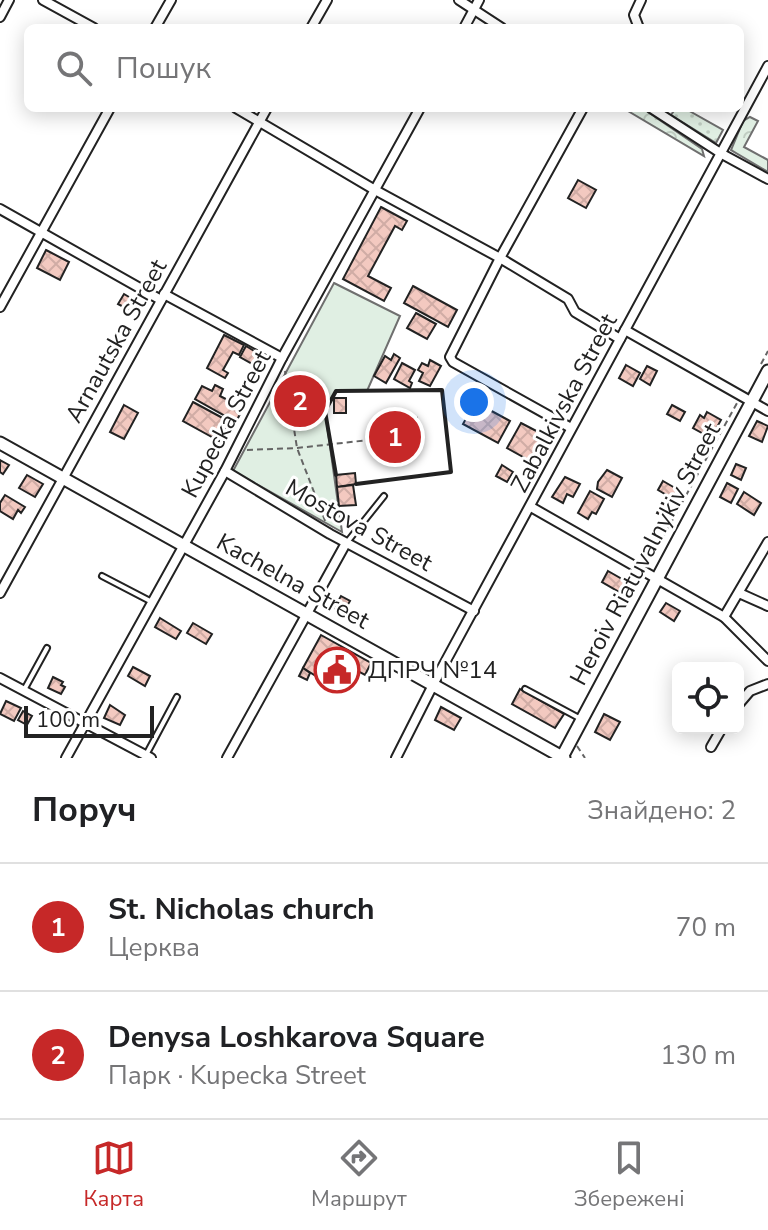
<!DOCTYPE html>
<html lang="uk">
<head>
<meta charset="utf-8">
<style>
	body { margin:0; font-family:"Nunito Sans",sans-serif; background:#f2f2f2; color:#202124 }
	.controls { position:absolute; right:24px; bottom:24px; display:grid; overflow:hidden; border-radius:12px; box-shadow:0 4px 20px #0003 }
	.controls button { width:72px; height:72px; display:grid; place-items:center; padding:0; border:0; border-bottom:2px solid #e0e0e0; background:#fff; color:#202124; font:40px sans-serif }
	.scale { position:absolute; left:24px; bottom:20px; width:130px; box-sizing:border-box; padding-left:8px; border:4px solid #222; border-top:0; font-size:22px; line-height:28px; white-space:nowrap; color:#222; -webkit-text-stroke:6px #fff; paint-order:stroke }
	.you { position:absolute; left:474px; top:402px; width:28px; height:28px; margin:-20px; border:6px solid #fff; border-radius:50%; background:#1a73e8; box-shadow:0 0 0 12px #1a73e833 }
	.badge { display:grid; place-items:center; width:52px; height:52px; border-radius:50%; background:#c62828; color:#fff; font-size:26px; font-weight:700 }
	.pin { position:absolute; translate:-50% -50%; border:4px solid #fff; box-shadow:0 2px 8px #0006 }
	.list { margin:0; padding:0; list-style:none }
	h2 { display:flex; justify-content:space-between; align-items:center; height:104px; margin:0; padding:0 32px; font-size:34px }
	h2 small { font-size:26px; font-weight:400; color:#757577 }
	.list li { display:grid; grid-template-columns:52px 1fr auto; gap:24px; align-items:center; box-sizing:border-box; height:128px; padding:0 32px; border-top:2px solid #e0e0e0 }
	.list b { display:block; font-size:30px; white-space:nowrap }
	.list p { margin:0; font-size:26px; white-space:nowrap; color:#757577 }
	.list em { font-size:26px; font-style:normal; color:#757577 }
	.icon { flex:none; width:44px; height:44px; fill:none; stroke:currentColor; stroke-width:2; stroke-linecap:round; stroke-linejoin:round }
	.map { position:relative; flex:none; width:768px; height:758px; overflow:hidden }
	.search { position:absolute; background:#fff; box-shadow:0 4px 20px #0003; left:24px; right:24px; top:24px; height:88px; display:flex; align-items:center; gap:20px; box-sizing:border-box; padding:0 28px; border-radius:12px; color:#757577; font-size:30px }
	.sheet { height:360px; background:#fff }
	nav { display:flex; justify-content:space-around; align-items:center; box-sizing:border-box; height:112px; border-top:2px solid #e0e0e0; background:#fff; font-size:22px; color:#757577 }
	nav a { display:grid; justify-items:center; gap:4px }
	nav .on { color:#c62828 }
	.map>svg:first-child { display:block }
	.grass { fill:url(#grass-dots); stroke:#6f6f6f; stroke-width:2 }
	.forest { fill:url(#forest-crowns); stroke:#6f6f6f; stroke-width:2 }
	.green { fill:#e0efe3; stroke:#6f6f6f; stroke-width:2 }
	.building { fill:url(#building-cross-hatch); stroke:#222; stroke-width:2 }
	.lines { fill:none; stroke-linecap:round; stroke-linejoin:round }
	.lane-casing { stroke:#222; stroke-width:8 }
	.street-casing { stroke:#222; stroke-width:12 }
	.secondary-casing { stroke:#222; stroke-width:15 }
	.path { stroke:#646464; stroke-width:2; stroke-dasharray:6 4; stroke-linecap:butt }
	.lane { stroke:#fff; stroke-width:4 }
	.street { stroke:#fff; stroke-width:8 }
	.secondary { stroke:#fff; stroke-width:11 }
	.wall { stroke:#222; stroke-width:4 }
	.labels { text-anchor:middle; stroke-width:6; stroke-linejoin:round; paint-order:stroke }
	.street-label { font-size:24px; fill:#222; stroke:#fff }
	.poi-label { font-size:24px; fill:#222; stroke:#fff; text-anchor:start }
</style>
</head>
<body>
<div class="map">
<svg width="768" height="758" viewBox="0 0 768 758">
	<defs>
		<pattern id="grass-dots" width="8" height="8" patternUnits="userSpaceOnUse" patternTransform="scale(2)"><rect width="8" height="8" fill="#e0efe3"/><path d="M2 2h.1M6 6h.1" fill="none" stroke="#c0cdc2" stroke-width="1.8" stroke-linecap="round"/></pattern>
		<pattern id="forest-crowns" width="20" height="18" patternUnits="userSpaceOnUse" patternTransform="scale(2)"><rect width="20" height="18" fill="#e0efe3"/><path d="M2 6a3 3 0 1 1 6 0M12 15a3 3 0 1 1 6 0" fill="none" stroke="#c0cdc2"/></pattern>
		<pattern id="building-cross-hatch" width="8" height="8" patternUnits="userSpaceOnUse" patternTransform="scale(2)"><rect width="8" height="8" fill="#f3c9c0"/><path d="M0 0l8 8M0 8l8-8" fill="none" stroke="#d0aca5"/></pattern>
	</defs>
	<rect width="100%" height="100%" fill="#fff"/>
	<!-- grass -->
	<polygon class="grass" points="676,108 684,108 723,130 716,143 671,115"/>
	<!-- forest -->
	<g class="forest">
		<polygon points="623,108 642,108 702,149 704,156"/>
		<polygon points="750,117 758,121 744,147 768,160 768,172 731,150 743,121"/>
	</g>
	<!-- green -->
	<polygon class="green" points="334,283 400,316 367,391 336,391 325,411 342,532 233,471"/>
	<!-- building -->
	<g class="building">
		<polygon points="578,180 596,190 586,208 568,198"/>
		<polygon points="381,207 407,221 402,230 395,226 368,276 391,288 384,301 343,279"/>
		<polygon points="46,250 69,262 60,280 37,268"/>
		<polygon points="413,286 457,310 448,327 404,303"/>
		<polygon points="124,294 139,303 133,312 118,304"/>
		<polygon points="416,313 436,324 427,339 407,328"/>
		<polygon points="224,335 244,345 239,355 233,352 223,370 228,373 225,378 207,368"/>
		<polygon points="246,346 267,359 261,369 240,357"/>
		<polygon points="394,354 400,358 386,383 374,376 385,356 391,360"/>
		<polygon points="430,360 441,366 430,386 419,381 423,373 418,370 422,363 428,366"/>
		<polygon points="402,363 415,370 409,381 412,383 410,388 394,379"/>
		<polygon points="626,365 640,373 633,386 619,378"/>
		<polygon points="647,366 657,371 650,385 640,379"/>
		<polygon points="215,385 223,389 220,396 243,408 236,422 195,399 202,386 212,391"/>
		<rect x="334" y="398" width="12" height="15"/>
		<polygon points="193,402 230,422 219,441 183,421"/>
		<polygon points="475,402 510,421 498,443 463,424"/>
		<polygon points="124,405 138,413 124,439 110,432"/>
		<polygon points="672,405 685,412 680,421 667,414"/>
		<polygon points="707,412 721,420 711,438 693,428 700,415 704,418"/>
		<polygon points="411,416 411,419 417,418 418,426 420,426 422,441 418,441 419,451 402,453 401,451 398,451 396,443 387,444 387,448 372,450 368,434 372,434 371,429 383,427 384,432 397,430 396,421 398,420 398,418"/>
		<polygon points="757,421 768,426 762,442 749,436"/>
		<polygon points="521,423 546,436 532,462 507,448"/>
		<polygon points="0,460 9,465 3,474 0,472"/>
		<polygon points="736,464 746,468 741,480 731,475"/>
		<polygon points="502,465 513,472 507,482 496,476"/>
		<polygon points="607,470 622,478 612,497 597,489 598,482"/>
		<polygon points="355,473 356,484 337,487 336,475"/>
		<polygon points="27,475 43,484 35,497 19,488"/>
		<polygon points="565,477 580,484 573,497 567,494 563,503 552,497"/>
		<polygon points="663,481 682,492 677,501 658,490"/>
		<polygon points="727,483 738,489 731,503 720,497"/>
		<polygon points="353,485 356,505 339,506 337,487"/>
		<polygon points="590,491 604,499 596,514 592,512 588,519 578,513"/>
		<polygon points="744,492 761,503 754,515 737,504"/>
		<polygon points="5,495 25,507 21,513 18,510 13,519 0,511 0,503"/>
		<polygon points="662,503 674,509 669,519 657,513"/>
		<polygon points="608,571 634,586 628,597 602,582"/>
		<polygon points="341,596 350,601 343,613 334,608"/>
		<polygon points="666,603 680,611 674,621 660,612"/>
		<polygon points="160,618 181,631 176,639 155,627"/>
		<polygon points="193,623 212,634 206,644 187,633"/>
		<polygon points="321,635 371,663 365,675 328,655 316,676 303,668"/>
		<polygon points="133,667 150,676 145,686 128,676"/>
		<polygon points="303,668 310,673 307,680 299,676"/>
		<polygon points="53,677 63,682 61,685 65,687 61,694 48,688"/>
		<polygon points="520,689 564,714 555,728 512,704"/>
		<polygon points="6,701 21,708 14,721 0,714"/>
		<polygon points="110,705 125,715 120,725 104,718"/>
		<polygon points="441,707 461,718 454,730 435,720"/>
		<polygon points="23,711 32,716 27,725 18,720"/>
		<polygon points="604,714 620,722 610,740 595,732"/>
	</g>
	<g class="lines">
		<!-- lane casing -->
		<g class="lane-casing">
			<g id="lane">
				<polyline points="348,541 384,496"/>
				<polyline points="102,576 152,602"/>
				<polyline points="525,689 579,718"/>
				<polyline points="24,690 47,648"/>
				<polyline points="146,755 177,697"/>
			</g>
		</g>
		<!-- street casing -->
		<g class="street-casing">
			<g id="street">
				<polyline points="43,0 94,28"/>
				<polyline points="459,0 502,28"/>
				<polyline points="0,17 9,0"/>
				<polyline points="155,28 171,0"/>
				<polyline points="311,28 327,0"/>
				<polyline points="464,28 479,0"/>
				<polyline points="639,28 634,15 641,0"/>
				<polyline points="236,108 375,190 500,258 568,299 575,312 620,339"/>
				<polyline points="651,108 722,154 768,179"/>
				<polyline points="0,209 161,300"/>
				<polyline points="164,294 282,358"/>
				<polyline points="0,307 110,108"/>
				<polyline points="625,330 768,411"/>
				<polyline points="571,428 453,362 450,357 500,258 583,108"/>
				<polyline points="225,471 330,534 474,611"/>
				<polyline points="531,507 724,617 768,661"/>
				<polyline points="0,593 267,108"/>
				<polyline points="739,593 768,606"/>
				<polyline points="724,617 768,542"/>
				<polyline points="0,678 151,758"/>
				<polyline points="738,705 750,691 768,684"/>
				<polyline points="711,747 722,728"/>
				<polyline points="66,758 225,471 282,358 420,108"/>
				<polyline points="227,758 346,543"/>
				<polyline points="396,758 436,679 768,66"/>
			</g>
		</g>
		<!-- secondary casing -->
		<g class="secondary-casing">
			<g id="secondary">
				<polyline points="0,443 564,758"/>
				<polyline points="562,757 768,371"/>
			</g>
		</g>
		<!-- path -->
		<g class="path">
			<polyline points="761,364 768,351"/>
			<polyline points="285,371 297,448 326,523"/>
			<polyline points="247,450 297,448 369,440"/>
			<polyline points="647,566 737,403"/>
			<polyline points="577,746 585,758"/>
		</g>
		<!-- lane -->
		<use href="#lane" class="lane"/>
		<!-- street -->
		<use href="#street" class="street"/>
		<!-- secondary -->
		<use href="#secondary" class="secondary"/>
		<!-- wall -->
		<polyline class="wall" points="336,475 325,411 336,391 442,390 451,472 356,484"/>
	</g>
	<!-- icons -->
	<defs>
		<g id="civic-ring" transform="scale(2.3)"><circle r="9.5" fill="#fff" stroke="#c62828" stroke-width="1.5"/><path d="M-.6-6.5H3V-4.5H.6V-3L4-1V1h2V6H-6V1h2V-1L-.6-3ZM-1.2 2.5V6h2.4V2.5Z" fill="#c62828"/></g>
	</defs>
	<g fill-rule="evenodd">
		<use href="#civic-ring" x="337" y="670"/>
	</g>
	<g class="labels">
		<!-- street labels -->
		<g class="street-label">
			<text transform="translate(116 341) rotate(-61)" y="8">Arnautska Street</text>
			<text transform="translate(564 403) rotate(-62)" y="8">Zabalkivska Street</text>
			<text transform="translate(226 424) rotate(-62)" y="8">Kupecka Street</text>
			<text transform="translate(359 525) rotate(29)" y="8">Mostova Street</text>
			<text transform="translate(645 554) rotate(-62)" y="8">Heroiv Riatuvalnykiv Street</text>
			<text transform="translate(293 581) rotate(29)" y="8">Kachelna Street</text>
		</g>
		<!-- poi labels -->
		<g class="poi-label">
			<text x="368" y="678">ДПРЧ №14</text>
		</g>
	</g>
</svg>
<div class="controls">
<button><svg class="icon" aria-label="locate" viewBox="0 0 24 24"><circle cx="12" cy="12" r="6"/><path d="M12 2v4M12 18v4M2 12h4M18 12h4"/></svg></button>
</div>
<div class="scale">100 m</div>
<div class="you"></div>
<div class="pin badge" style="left:395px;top:437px">1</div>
<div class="pin badge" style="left:300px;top:401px">2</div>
<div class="search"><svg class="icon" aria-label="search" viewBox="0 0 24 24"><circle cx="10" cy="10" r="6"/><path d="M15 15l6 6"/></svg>Пошук</div>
</div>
<section class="sheet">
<h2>Поруч<small>Знайдено: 2</small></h2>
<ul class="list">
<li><span class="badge">1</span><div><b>St. Nicholas church</b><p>Церква</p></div><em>70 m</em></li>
<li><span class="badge">2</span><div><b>Denysa Loshkarova Square</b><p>Парк · Kupecka Street</p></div><em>130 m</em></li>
</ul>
</section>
<nav>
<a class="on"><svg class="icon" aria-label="map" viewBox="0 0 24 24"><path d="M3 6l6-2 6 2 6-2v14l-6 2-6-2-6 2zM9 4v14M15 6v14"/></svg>Карта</a>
<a><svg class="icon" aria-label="directions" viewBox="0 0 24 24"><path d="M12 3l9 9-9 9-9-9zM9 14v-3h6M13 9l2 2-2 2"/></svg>Маршрут</a>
<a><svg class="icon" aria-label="saved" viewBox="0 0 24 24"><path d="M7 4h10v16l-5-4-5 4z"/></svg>Збережені</a>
</nav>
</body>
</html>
